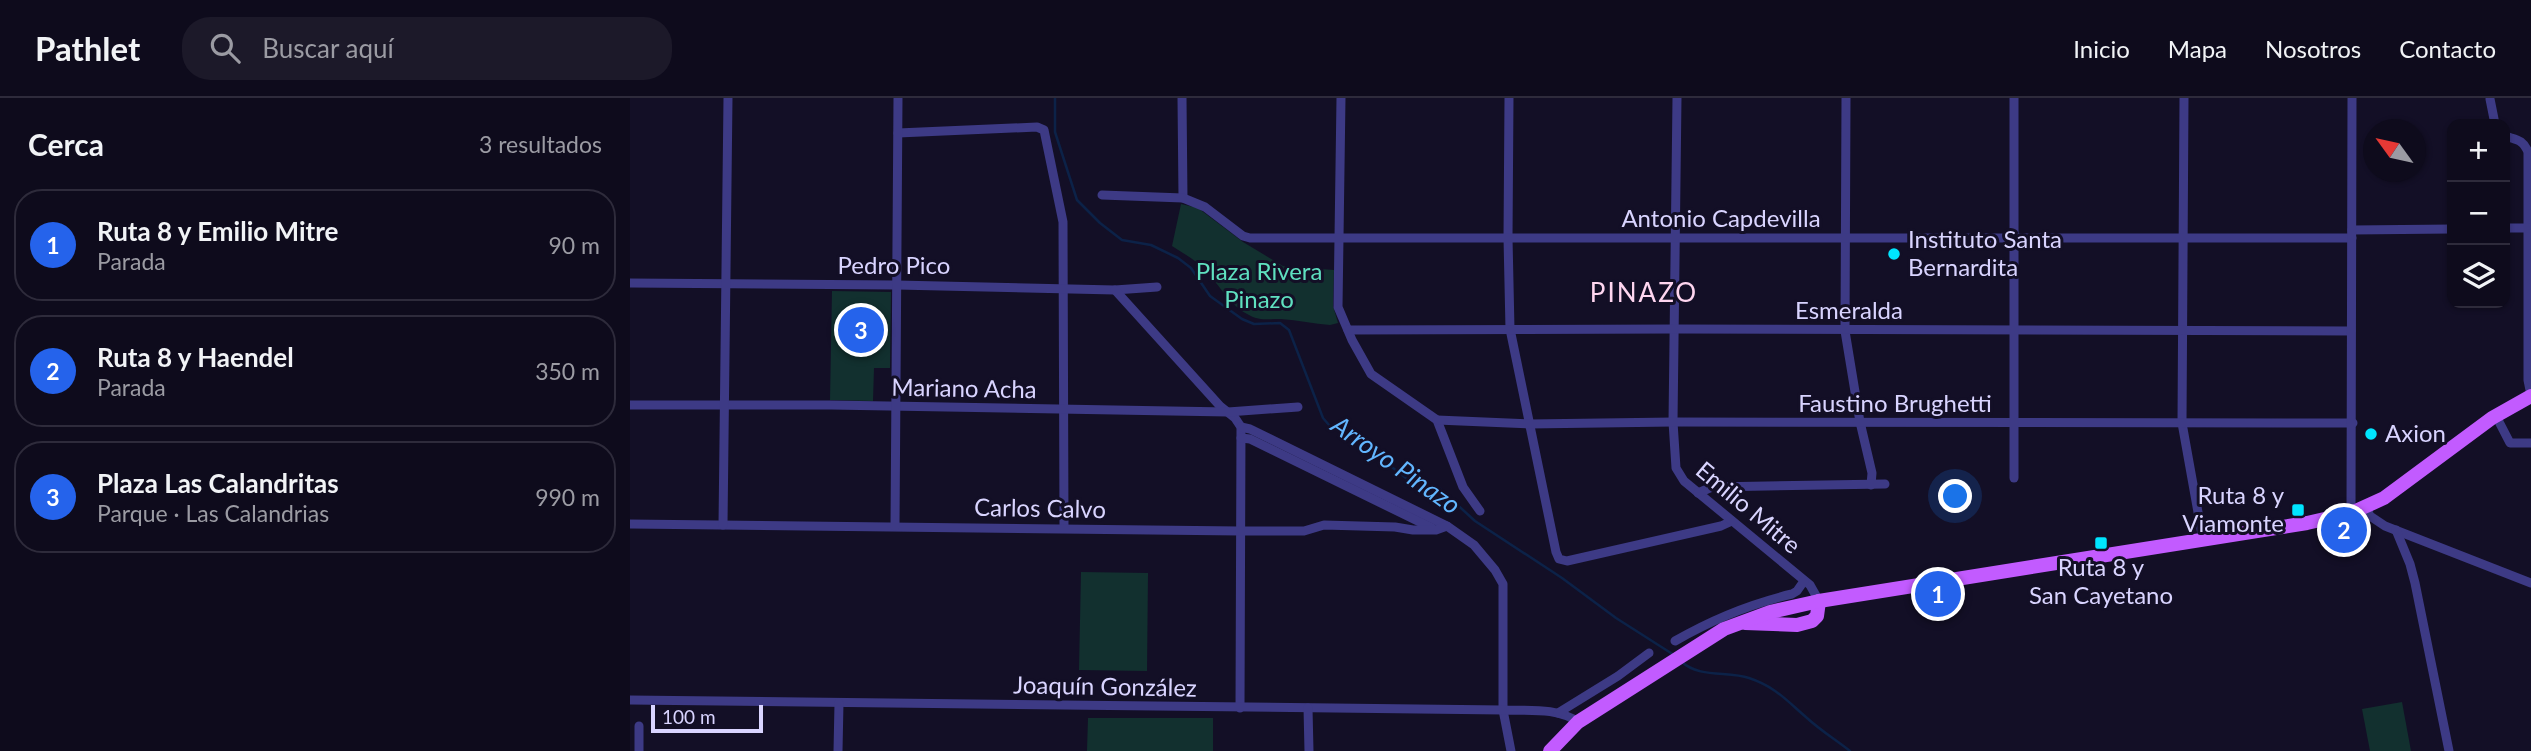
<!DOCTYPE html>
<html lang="es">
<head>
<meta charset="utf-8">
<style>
	body { margin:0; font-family:Lato,sans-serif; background:#1c1929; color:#f1f3f6 }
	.controls { position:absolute; right:21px; top:21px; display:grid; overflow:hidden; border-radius:14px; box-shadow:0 2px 5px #0004 }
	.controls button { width:63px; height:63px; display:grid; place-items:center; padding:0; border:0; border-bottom:2px solid #2e2b3b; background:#0e0b1c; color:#f1f3f6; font:35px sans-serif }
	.compass { position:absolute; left:1733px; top:21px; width:63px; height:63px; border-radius:50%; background:#0e0b1c; box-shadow:0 2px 5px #0004; rotate:303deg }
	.scale { position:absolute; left:21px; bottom:18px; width:112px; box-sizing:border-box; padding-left:7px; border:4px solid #d9d4ff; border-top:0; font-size:19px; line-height:24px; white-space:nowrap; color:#d9d4ff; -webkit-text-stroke:5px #130f26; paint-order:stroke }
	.you { position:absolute; left:1326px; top:399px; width:24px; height:24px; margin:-18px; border:5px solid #fff; border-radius:50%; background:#1a73e8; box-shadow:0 0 0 10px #1a73e833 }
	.badge { display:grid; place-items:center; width:46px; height:46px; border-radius:50%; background:#2563eb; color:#fff; font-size:23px; font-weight:700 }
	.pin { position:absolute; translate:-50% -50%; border:4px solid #fff; box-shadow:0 2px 7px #0006 }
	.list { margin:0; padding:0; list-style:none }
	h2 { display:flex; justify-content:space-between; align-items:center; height:91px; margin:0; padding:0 28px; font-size:30px }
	h2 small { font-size:23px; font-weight:400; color:#9b9ba3 }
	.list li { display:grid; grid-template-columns:46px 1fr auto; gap:21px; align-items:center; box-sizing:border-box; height:112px; margin:0 14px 14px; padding:0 14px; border:2px solid #2e2b3b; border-radius:28px }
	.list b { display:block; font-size:26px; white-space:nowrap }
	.list p { margin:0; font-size:23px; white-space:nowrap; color:#9b9ba3 }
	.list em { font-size:23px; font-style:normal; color:#9b9ba3 }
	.icon { flex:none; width:38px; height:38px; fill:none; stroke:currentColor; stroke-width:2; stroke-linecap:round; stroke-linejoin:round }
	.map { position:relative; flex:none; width:1901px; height:653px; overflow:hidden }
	header { display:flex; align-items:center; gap:42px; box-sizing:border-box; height:98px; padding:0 35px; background:#0e0b1c; border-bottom:2px solid #2e2b3b }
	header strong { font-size:33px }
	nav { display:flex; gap:38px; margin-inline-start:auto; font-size:24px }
	.search { width:490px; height:63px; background:#1c1929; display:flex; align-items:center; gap:18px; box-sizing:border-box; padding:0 24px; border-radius:28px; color:#9b9ba3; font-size:26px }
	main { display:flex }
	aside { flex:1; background:#0e0b1c }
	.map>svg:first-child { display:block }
	.green { fill:#12302f }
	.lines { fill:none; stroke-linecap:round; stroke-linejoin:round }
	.stream { stroke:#0c2248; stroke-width:2.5 }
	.minor { stroke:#3d3a85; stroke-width:9 }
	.primary { stroke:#c25bff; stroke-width:14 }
	.poi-dot { fill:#00e5ff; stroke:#130f26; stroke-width:2.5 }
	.labels { text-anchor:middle; stroke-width:6; stroke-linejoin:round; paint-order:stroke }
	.street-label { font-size:24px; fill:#d9d4ff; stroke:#130f26 }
	.poi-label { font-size:24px; fill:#d9d4ff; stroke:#130f26; text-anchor:start }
	.park-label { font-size:24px; fill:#5fe0c0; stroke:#130f26 }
	.neighbourhood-label { font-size:26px; letter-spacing:2px; fill:#ffd6f0; stroke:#130f26 }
	.water-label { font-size:26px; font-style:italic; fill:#62b6ff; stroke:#130f26 }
</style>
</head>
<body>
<header>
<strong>Pathlet</strong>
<div class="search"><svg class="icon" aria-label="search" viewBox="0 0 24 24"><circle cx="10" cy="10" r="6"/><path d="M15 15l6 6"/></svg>Buscar aquí</div>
<nav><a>Inicio</a><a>Mapa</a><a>Nosotros</a><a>Contacto</a></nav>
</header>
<main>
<aside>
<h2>Cerca<small>3 resultados</small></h2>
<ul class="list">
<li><span class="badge">1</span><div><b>Ruta 8 y Emilio Mitre</b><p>Parada</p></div><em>90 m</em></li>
<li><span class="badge">2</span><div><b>Ruta 8 y Haendel</b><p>Parada</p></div><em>350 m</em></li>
<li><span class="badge">3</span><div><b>Plaza Las Calandritas</b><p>Parque · Las Calandrias</p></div><em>990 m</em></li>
</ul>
</aside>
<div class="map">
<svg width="1901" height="653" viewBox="0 0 1901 653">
	<rect width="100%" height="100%" fill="#130f26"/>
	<!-- green -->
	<g class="green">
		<path d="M551,106L568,110L613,144L653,168L704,172L703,208L708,225L700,227C684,226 668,222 651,221C640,221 629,223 619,217C599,207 591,189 577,174C568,163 554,156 542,148Z"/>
		<polygon points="202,193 261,194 260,270 244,270 243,303 200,302"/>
		<polygon points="451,474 518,475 517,573 449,572"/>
		<polygon points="1772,604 1781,653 1740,653 1732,611"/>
		<polygon points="458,620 583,620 583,653 457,653"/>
	</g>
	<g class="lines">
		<!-- stream -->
		<g class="stream">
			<polyline points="425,0 425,34 447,102 470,125 492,142 521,147 548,160 561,170 580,198 612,221 624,226 650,225 659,232 693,320 699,327 745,356 781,384 809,390 845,423 932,480 986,520 1044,557"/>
			<path d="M1052,564C1069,580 1098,573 1119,580C1146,589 1157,603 1177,620C1190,632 1206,642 1220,653"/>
		</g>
		<!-- minor -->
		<g class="minor">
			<polyline points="552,0 553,100"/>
			<polyline points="711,0 708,209 722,242 741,276 807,322 833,389 850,413"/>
			<polyline points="879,0 878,140 880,231 926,454 929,461 937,463 1091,428 1102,423"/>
			<polyline points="1047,0 1043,324 1046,370 1054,383 1180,487 1189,503"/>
			<polyline points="1216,0 1215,233 1230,324 1242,375 1241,387"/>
			<polyline points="1554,0 1552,325 1573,442"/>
			<polyline points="1860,1 1865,26"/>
			<polyline points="268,35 407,29 414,32 433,124 434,430"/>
			<path d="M1875,38C1886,42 1893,41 1898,54V282L1901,297"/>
			<polyline points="472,97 553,100 575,109 613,138 620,140 1722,140"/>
			<polyline points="1875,130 1901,130"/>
			<polyline points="1722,132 1822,131"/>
			<polyline points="0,185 267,187 485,192 527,189"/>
			<polyline points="485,192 590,308 605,320 611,329 610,610"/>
			<polyline points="718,232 1045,231 1721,233"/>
			<polyline points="0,307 201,307 598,314 668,309"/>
			<polyline points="1866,318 1880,345 1901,345"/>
			<polyline points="807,322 899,326 1043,324 1723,325"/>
			<polyline points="611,329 620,331 817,428 844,447 865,472 873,486 873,612 881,653"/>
			<polyline points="611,340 620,341 802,430"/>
			<polyline points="1384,380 1384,0"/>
			<polyline points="1068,395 1082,389 1255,386"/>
			<polyline points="1736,409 1740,418 1755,428 1901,485"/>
			<polyline points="1721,415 1722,0"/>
			<polyline points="0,426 610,433 674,433 694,427 765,429 783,432 806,432 817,428"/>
			<polyline points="93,427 98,0"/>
			<polyline points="265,428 268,0"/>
			<polyline points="1766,432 1780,466 1785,485 1819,653"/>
			<path d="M1045,543C1083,521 1120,506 1162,496L1167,493L1174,483"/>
			<path d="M0,602L873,612C898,613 927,609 948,624"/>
			<polyline points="678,610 679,653"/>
			<polyline points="928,615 988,578 1019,555"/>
			<polyline points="9,653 9,628"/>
			<polyline points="208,653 209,605"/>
		</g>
		<!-- primary -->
		<g class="primary">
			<polyline points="1115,525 1167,527 1182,523 1187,518 1189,503"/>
			<polyline points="920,653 948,624 1094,531 1140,514 1189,503 1677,425 1721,415 1754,400 1862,320 1901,298"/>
		</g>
	</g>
	<!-- markers -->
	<g class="poi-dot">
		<circle cx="1264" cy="156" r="7"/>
		<circle cx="1741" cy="336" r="7"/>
		<rect x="1661" y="405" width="14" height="14" rx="3.5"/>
		<rect x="1464" y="438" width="14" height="14" rx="3.5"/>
	</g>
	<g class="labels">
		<!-- street labels -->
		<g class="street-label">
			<text x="1091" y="129">Antonio Capdevilla</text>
			<text x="264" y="176">Pedro Pico</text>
			<text x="1219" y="221">Esmeralda</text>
			<text transform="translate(334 291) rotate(1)" y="8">Mariano Acha</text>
			<text x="1265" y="314">Faustino Brughetti</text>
			<text transform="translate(1118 410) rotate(40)" y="8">Emilio Mitre</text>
			<text transform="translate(410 411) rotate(1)" y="8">Carlos Calvo</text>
			<text transform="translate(475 589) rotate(1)" y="8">Joaquín González</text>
		</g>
		<!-- poi labels -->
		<g class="poi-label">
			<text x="1278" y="150">Instituto Santa<tspan x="1278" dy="28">Bernardita</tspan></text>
			<text x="1755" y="344">Axion</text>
			<text x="1654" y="406" text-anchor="end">Ruta 8 y<tspan x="1654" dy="28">Viamonte</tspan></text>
			<text x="1471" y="478" text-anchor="middle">Ruta 8 y<tspan x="1471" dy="28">San Cayetano</tspan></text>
		</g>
		<!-- park labels -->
		<g class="park-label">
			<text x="629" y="182">Plaza Rivera<tspan x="629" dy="28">Pinazo</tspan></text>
		</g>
		<!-- neighbourhood labels -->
		<g class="neighbourhood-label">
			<text x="1014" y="204">PINAZO</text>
		</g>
		<!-- water labels -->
		<g class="water-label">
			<text transform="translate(766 367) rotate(35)" y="9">Arroyo Pinazo</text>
		</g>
	</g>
</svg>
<div class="controls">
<button>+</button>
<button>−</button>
<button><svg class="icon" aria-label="layers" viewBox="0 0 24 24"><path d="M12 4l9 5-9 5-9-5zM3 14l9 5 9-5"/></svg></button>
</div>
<svg class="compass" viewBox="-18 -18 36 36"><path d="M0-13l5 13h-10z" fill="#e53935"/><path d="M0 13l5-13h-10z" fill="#9b9ba3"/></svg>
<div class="scale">100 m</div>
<div class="you"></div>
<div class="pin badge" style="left:1308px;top:496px">1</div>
<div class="pin badge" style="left:1714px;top:432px">2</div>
<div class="pin badge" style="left:231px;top:232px">3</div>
</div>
</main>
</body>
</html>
